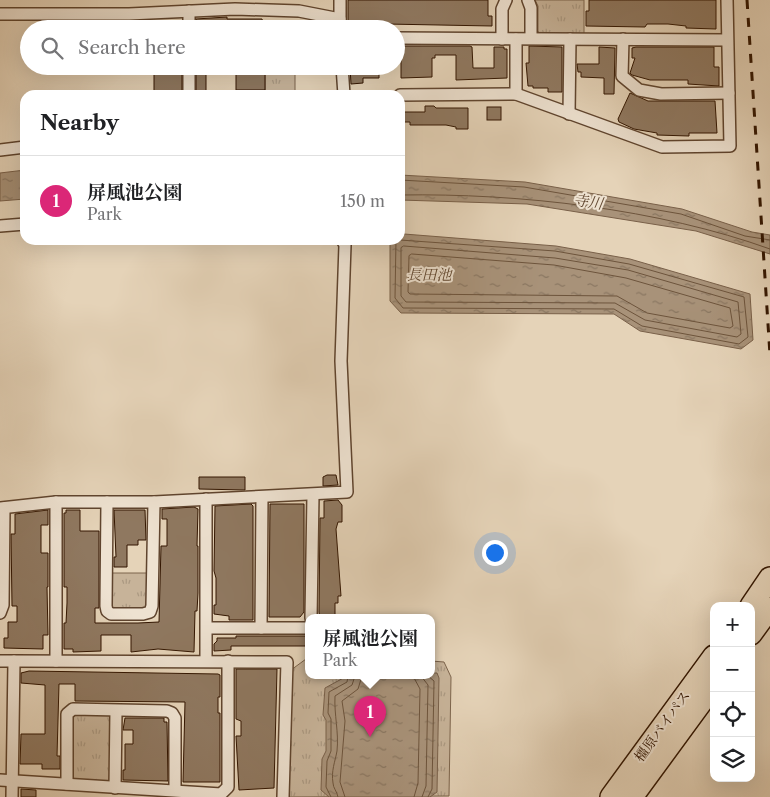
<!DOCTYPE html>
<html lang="en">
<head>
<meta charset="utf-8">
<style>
	body { margin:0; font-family:"Libre Caslon Text","Noto Serif JP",serif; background:#f6f6f6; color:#202124 }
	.controls { position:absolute; right:15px; bottom:15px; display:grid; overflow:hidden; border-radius:10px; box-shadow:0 5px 20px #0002 }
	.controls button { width:45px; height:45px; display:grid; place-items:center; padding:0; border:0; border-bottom:1px solid #e0e0e0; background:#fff; color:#202124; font:25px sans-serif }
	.you { position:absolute; left:494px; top:552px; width:18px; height:18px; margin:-12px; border:4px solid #fff; border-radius:50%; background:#1a73e8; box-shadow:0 0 0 8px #1a73e833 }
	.badge { display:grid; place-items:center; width:32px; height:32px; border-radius:50%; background:#db2777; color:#fff; font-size:16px; font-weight:700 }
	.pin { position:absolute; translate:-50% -41px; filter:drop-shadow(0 1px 2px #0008) }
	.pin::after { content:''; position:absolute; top:26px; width:18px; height:15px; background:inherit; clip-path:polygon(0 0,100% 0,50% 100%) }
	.popup { position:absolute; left:305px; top:614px; width:130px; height:65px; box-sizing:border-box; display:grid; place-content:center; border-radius:10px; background:#fff; filter:drop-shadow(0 1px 4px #0005); font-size:16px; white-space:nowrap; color:#757577 }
	.popup b { font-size:19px; color:#202124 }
	.popup::after { content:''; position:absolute; left:50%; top:100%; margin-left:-10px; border:10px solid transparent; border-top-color:#fff }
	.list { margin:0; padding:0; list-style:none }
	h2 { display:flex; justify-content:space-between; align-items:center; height:65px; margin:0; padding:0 20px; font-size:21px }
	h2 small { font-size:16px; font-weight:400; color:#757577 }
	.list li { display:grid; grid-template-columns:32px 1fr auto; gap:15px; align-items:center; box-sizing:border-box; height:90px; padding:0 20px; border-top:1px solid #e0e0e0 }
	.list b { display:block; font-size:19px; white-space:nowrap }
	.list p { margin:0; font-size:16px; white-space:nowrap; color:#757577 }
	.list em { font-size:16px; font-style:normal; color:#757577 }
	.icon { flex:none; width:28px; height:28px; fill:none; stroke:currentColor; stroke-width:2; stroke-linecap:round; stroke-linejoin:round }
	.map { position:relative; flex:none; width:770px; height:797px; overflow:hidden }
	.search { position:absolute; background:#fff; box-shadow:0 5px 20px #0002; left:20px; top:20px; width:385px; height:55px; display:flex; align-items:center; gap:12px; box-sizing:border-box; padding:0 18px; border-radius:28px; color:#757577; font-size:19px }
	.panel { position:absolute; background:#fff; box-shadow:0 5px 20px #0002; left:20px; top:90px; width:385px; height:155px; border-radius:15px }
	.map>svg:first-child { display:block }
	.grass { fill:url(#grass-tufts); stroke:#7c644c }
	.water { fill:url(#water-ripples); stroke:#796049 }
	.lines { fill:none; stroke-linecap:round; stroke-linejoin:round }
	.shore { stroke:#6d543c; stroke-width:1 }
	.building { fill:#8f7860; stroke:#321500 }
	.street-casing { stroke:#5f442e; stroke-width:14 }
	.highway-casing { stroke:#321500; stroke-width:24 }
	.street { stroke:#eee2d1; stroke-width:11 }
	.highway { stroke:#e5d3b8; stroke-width:21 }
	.rail { stroke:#321500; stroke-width:3; stroke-dasharray:9 9; stroke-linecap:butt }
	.labels { text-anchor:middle; stroke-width:4; stroke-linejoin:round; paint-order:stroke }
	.street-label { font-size:14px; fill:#321500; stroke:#eee2d1 }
	.water-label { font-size:15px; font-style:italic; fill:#614730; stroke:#eee2d1 }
</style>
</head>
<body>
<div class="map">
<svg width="770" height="797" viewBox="0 0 770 797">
	<defs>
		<pattern id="grass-tufts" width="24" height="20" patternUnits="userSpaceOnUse" patternTransform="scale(1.25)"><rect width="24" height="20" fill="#c7b399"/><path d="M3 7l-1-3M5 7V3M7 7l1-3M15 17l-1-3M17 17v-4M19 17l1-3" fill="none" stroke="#ab9982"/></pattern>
		<pattern id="water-ripples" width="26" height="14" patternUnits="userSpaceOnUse" patternTransform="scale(1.25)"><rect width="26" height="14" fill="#a89279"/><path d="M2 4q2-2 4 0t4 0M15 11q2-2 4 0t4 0" fill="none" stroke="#897661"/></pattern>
	</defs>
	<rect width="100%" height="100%" fill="#e5d3b8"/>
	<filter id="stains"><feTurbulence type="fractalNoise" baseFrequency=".004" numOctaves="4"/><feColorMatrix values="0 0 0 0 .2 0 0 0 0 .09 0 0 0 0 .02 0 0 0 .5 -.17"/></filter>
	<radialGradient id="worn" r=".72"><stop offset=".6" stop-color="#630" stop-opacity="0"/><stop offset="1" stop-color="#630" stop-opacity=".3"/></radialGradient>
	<!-- grass -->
	<g class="grass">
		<polygon points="535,0 584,0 584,34 540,34 538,31 538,6"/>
		<rect x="265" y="66" width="30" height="29"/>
		<polygon points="110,573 148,573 148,605 143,610 113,611 110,606"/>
		<polygon points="306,659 309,659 309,676 431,676 431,661 444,662 451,677 449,796 288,797 291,670"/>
		<polygon points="76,714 109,715 113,719 111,784 74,781 71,778 71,719"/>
	</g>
	<!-- water -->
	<g class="water">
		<polygon points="25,170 25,199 0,201 0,173"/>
		<polygon points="400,175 525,182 682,209 752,232 770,235 770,254 696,231 527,204 400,200"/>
		<polygon points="404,234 556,246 630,259 750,294 753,340 741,349 640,331 614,314 401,313 390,301 390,240 400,240 400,235"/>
		<polygon points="431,673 437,673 439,678 437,792 430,797 329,797 321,790 322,759 326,751 326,720 323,715 325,688 347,676 431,676"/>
	</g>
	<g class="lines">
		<!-- shore -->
		<g class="shore">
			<polyline points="400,180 524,187 681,214 745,236 770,240"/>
			<path d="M400,195C519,193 659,209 770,249"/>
			<polyline points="396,240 395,298 403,308 614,309 642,326 739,344 748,337 744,297 629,264 555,251 400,240"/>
			<polygon points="404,246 555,258 628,270 738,302 741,334 737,337 645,320 615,303 406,302 401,296 401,248"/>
			<polygon points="412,254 554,265 626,278 730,308 733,326 730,328 647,313 617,296 410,294 408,292 409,256"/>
			<polyline points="413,676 420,689 418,783 414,797"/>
			<polyline points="421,676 428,685 426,786 422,797"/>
			<polyline points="428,676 434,681 432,789 428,797"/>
			<polyline points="331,797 326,787 327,761 331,751 331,719 328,713 329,692 347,682 348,676"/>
			<path d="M338,797C337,791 333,788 333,783C331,771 335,762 337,751C339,732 334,715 335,696L352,685L355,676"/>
			<polyline points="345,797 340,782 345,721 342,701 358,689 362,676"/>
		</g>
	</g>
	<!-- building -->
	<g class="building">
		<polygon points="348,0 488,0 488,16 492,16 492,26 386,24 348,27"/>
		<polygon points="589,0 716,0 716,29 686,28 686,26 668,24 647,24 645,27 586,26 586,11 589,11"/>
		<polygon points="227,17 227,19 262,19 265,29 196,29 196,19"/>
		<polygon points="401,46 470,46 472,47 473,68 494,68 494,47 504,47 504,49 507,49 507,78 456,80 456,55 435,55 435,58 432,58 432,77 401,78"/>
		<polygon points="529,46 562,47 562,92 548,92 548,88 533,88 533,86 528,86 526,63 529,63"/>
		<polygon points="599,47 615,48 614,94 604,94 604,78 581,77 581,72 578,72 577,64 599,64"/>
		<polygon points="636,47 714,47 714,67 719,67 719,86 688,84 688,80 650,80 632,75 630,73 635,58 632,58 632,48"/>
		<polygon points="173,66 182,66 182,95 154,95 154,67"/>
		<rect x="196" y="66" width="10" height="29"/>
		<rect x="236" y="66" width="29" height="24"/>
		<polygon points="379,66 379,78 363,78 363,83 351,84 350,67"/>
		<polygon points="630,93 648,101 715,101 717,133 689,133 689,136 657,135 657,133 634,129 619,122 618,119"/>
		<polygon points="425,106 434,106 436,108 468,108 468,129 456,129 456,127 446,125 410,125 410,122 400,122 400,112 425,112"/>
		<rect x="487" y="107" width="14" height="13"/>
		<polygon points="327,475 336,475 338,485 323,486 323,477"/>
		<polygon points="199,477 245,477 245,490 199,489"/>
		<polygon points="338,500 342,505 342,522 338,522 336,529 341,596 338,596 338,603 335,603 335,618 320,618 319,612 320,518 324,518 324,501"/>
		<polygon points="251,504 253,506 253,620 229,620 229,616 214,614 214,605 216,605 216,578 214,571 215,506"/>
		<polygon points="270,504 304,504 304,612 300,617 269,617"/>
		<polygon points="194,507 198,509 197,546 198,546 198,593 197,611 195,611 194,652 158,649 131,652 131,635 101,635 101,651 73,652 73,649 64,649 64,623 66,623 67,603 67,587 64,587 64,513 66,513 66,510 80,510 80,531 99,531 99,608 95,608 95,623 138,623 159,622 161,546 167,546 167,519 162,519 162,509"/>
		<polygon points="48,510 48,525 41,525 41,553 48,553 48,587 47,587 48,635 43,635 43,649 4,648 4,638 8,638 8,622 17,622 17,606 12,606 11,534 15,534 15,514"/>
		<polygon points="114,510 145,510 146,540 138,540 138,545 127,545 127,567 114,567 114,557 116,557"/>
		<polygon points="236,636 309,636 309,646 231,646 231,650 214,651 214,644 217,641 217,638 236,638"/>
		<polygon points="236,669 277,669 274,788 239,790 236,736 241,736 241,721 236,719"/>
		<polygon points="29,671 218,674 220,675 220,697 218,697 218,713 220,713 220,782 183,782 185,702 75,701 75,684 59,684 57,756 60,756 60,769 42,769 42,764 20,764 21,734 45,734 45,685 21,683 21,673"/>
		<polygon points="125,718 164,718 164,722 167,722 168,781 123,780 123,770 125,770 125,744 133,744 133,730 123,730"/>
		<polygon points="21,789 36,790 36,797 21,797"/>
	</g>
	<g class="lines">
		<!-- street casing -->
		<g class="street-casing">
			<g id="street">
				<polyline points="528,0 531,8 531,38"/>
				<polyline points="0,14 129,14 235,9 299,11 340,19"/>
				<polyline points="189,29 189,11"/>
				<polyline points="340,29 340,0"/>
				<polyline points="396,38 727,40"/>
				<polyline points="502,39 502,9 506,0"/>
				<polyline points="623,39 622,76 639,90 661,94 729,93"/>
				<polyline points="342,66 344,95"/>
				<polyline points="516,94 516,39"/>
				<polyline points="189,95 189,66"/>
				<polyline points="400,95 516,94 662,147 730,146 727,0"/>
				<polyline points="569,114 570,39"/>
				<polyline points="0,150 25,147"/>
				<polyline points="0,226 25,224"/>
				<polyline points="107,502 106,606 107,611 111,614 143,614 150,612 152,606 154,502"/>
				<polyline points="0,508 56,502 154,502 347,492 341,361 345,245 342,240"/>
				<polyline points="0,613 3,605 4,508"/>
				<polyline points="311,618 313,495"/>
				<polyline points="207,628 309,628"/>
				<polyline points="261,628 262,497"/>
				<polyline points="0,661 14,661 12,797"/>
				<polyline points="14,661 287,662 283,797"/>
				<polyline points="56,661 56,502"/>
				<polyline points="206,661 206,499"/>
				<polyline points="0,780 221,794 228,787 228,661"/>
				<polyline points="67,784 67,714 73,709 167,711 172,713 175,718 175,790"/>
				<polyline points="115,788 116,711"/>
			</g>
		</g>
		<!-- highway casing -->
		<g class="highway-casing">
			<g id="highway">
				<polyline points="751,606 770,578"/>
				<polyline points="751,634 770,608"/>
				<polyline points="611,797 714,656"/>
				<polyline points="632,797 714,685"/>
			</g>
		</g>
		<!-- street -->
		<use href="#street" class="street"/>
		<!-- highway -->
		<use href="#highway" class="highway"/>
		<!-- rail -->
		<polyline class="rail" points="747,0 770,355"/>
	</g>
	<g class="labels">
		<!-- street labels -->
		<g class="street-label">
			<text transform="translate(662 726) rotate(-54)" y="5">橿原バイパス</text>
		</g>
		<!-- water labels -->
		<g class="water-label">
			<text transform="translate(588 202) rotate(8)" y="5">寺川</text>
			<text x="429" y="280">長田池</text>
		</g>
	</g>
	<rect width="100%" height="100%" filter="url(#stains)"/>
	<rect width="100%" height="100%" fill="url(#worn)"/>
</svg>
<div class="controls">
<button>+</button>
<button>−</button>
<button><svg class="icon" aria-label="locate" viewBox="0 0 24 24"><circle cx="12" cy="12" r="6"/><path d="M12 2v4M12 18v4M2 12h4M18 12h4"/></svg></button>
<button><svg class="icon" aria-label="layers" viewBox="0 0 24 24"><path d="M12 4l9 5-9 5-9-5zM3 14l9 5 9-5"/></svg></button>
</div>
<div class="you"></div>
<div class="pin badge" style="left:370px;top:737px">1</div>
<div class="popup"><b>屏風池公園</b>Park</div>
<div class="search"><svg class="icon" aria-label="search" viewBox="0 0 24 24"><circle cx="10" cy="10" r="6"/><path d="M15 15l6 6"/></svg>Search here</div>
<section class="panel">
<h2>Nearby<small></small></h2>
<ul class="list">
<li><span class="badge">1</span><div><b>屏風池公園</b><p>Park</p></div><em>150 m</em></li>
</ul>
</section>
</div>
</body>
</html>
